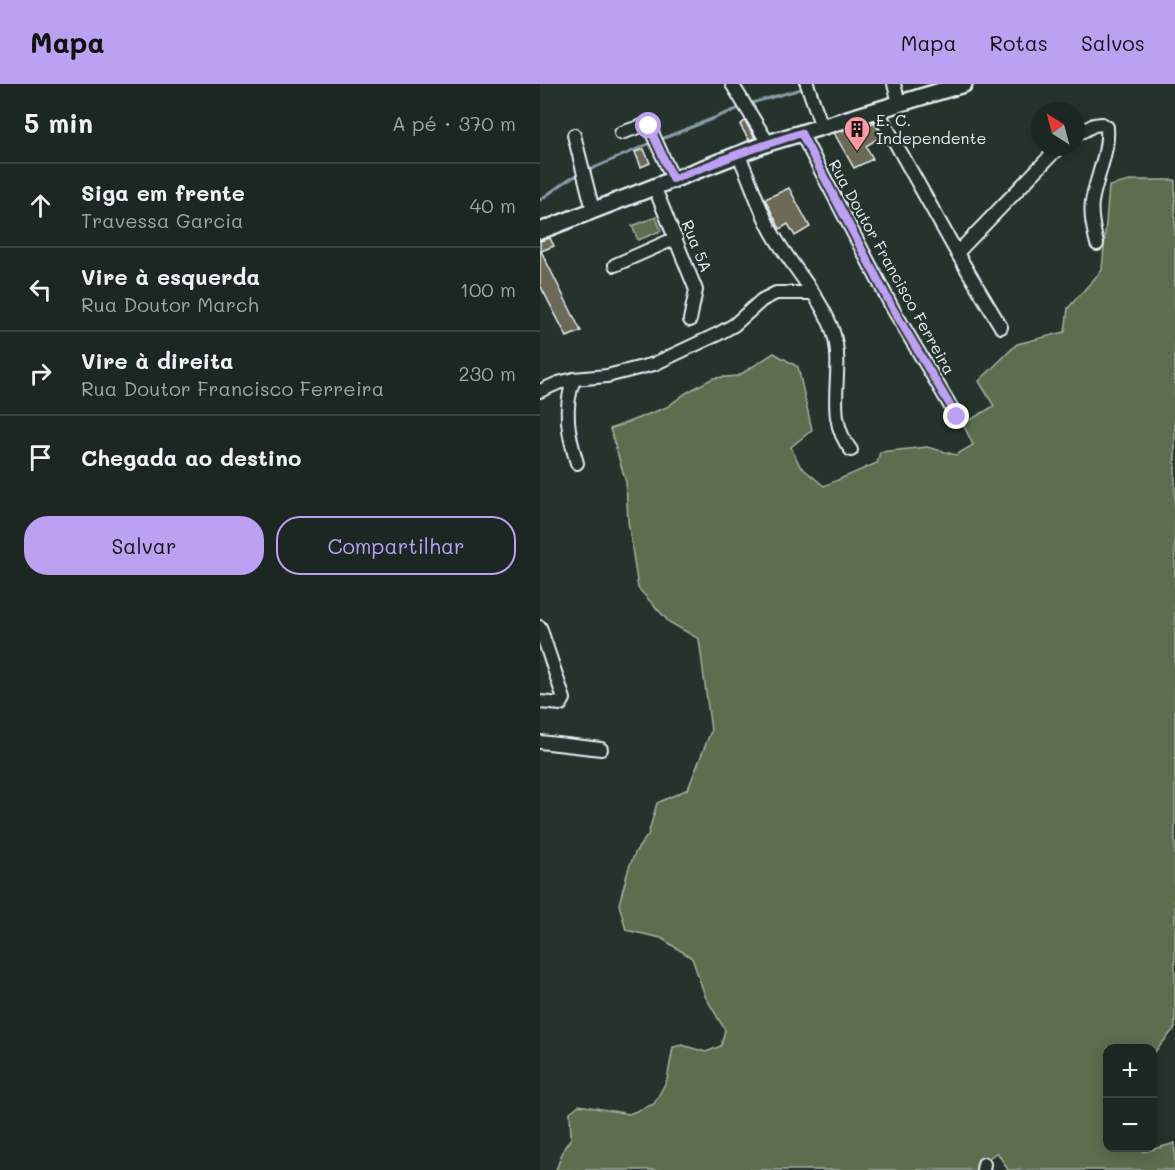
<!DOCTYPE html>
<html lang="pt">
<head>
<meta charset="utf-8">
<style>
	body { margin:0; font-family:Mali,sans-serif; background:#252e2a; color:#f1f3f6 }
	.controls { position:absolute; right:18px; bottom:18px; display:grid; overflow:hidden; border-radius:12px; box-shadow:0 3px 15px #0003 }
	.controls button { width:54px; height:54px; display:grid; place-items:center; padding:0; border:0; border-bottom:2px solid #3a4340; background:#1c2622; color:#f1f3f6; font:30px sans-serif }
	.compass { position:absolute; left:491px; top:18px; width:54px; height:54px; border-radius:50%; background:#1c2622; box-shadow:0 3px 15px #0003; rotate:324deg }
	.stop { position:absolute; width:18px; height:18px; margin:-14px; border:4px solid #bca0f2; border-radius:50%; background:#fff }
	.stop.end { background:#bca0f2; border-color:#fff; box-shadow:0 2px 6px #0008 }
	.list { margin:0; padding:0; list-style:none }
	h2 { display:flex; justify-content:space-between; align-items:center; height:78px; margin:0; padding:0 24px; font-size:26px }
	h2 small { font-size:20px; font-weight:400; color:#a0a5a5 }
	.list li { display:grid; grid-template-columns:39px 1fr auto; gap:18px; align-items:center; box-sizing:border-box; height:84px; padding:0 24px; border-top:2px solid #3a4340 }
	.list b { display:block; font-size:22px; white-space:nowrap }
	.list p { margin:0; font-size:20px; white-space:nowrap; color:#a0a5a5 }
	.list em { font-size:20px; font-style:normal; color:#a0a5a5 }
	.actions { display:flex; gap:12px; padding:18px 24px }
	.actions a { flex:1; padding:14px 0; border:2px solid #bca0f2; border-radius:24px; text-align:center; font-size:21px; color:#bca0f2 }
	.actions .main { background:#bca0f2; color:#111 }
	.icon { flex:none; width:33px; height:33px; fill:none; stroke:currentColor; stroke-width:2; stroke-linecap:round; stroke-linejoin:round }
	.map { position:relative; flex:none; width:635px; height:1086px; overflow:hidden }
	header { display:flex; align-items:center; gap:36px; box-sizing:border-box; height:84px; padding:0 30px; background:#bca0f2; color:#111 }
	header strong { font-size:28px }
	nav { display:flex; gap:33px; margin-inline-start:auto; font-size:21px }
	main { display:flex }
	aside { flex:1; background:#1c2622 }
	.map>svg:first-child { display:block }
	.green { fill:#5d6e50; stroke:#a2b0a4; stroke-width:1.5 }
	.lines { fill:none; stroke-linecap:round; stroke-linejoin:round }
	.stream { stroke:#899ca6; stroke-width:3 }
	.building { fill:#6c6b56; stroke:#e8f1f8; stroke-width:1.5 }
	.minor-casing { stroke:#e8f1f8; stroke-width:16 }
	.major-casing { stroke:#e8f1f8; stroke-width:20 }
	.minor { stroke:#26332d; stroke-width:12 }
	.major { stroke:#26332d; stroke-width:15 }
	.route { stroke:#bca0f2; stroke-width:8 }
	.labels { text-anchor:middle; stroke-width:5; stroke-linejoin:round; paint-order:stroke }
	.poi-label { font-size:16px; fill:#e8f1f8; stroke:#26332d; text-anchor:start }
	.street-label { font-size:16px; fill:#e8f1f8; stroke:#26332d }
</style>
</head>
<body>
<header>
<strong>Mapa</strong>
<nav><a>Mapa</a><a>Rotas</a><a>Salvos</a></nav>
</header>
<main>
<aside>
<h2>5 min<small>A pé · 370 m</small></h2>
<ul class="list">
<li><svg class="icon" aria-label="ahead" viewBox="0 0 24 24"><path d="M12 20V5M6 11l6-6 6 6"/></svg><div><b>Siga em frente</b><p>Travessa Garcia</p></div><em>40 m</em></li>
<li><svg class="icon" aria-label="left" viewBox="0 0 24 24"><path d="M17 20v-9H6M10 6l-5 5 5 5"/></svg><div><b>Vire à esquerda</b><p>Rua Doutor March</p></div><em>100 m</em></li>
<li><svg class="icon" aria-label="right" viewBox="0 0 24 24"><path d="M7 20v-9h11M14 6l5 5-5 5"/></svg><div><b>Vire à direita</b><p>Rua Doutor Francisco Ferreira</p></div><em>230 m</em></li>
<li><svg class="icon" aria-label="arrive" viewBox="0 0 24 24"><path d="M6 21V4h12l-3 4 3 4H6"/></svg><div><b>Chegada ao destino</b></div></li>
</ul>
<div class="actions"><a class="main">Salvar</a><a>Compartilhar</a></div>
</aside>
<div class="map">
<svg width="635" height="1086" viewBox="0 0 635 1086">
	<rect width="100%" height="100%" fill="#26332d"/>
	<filter id="ink" filterUnits="userSpaceOnUse"><feTurbulence type="fractalNoise" baseFrequency=".0167" numOctaves="2"/><feDisplacementMap in="SourceGraphic" scale="12" xChannelSelector="R" yChannelSelector="G"/><feConvolveMatrix kernelMatrix="1 2 1 2 8 2 1 2 1" color-interpolation-filters="sRGB"/></filter>
	<g filter="url(#ink)">
		<!-- green -->
		<g class="green">
			<polygon points="594,96 635,96 635,944 613,970 612,964 568,964 568,1064 599,1064 604,1068 635,1059 635,1086 468,1086 457,1068 434,1086 16,1086 24,1064 31,1054 30,1028 39,1021 89,1030 114,1020 127,996 133,963 142,961 166,968 181,962 185,946 165,912 152,874 121,854 86,846 79,820 89,783 96,767 108,751 117,719 148,705 171,647 159,555 129,538 98,504 88,437 86,398 70,345 127,323 146,309 173,294 198,292 234,269 258,283 272,346 251,363 260,382 284,402 337,379 340,368 387,363 416,371 433,361 423,340 454,322 439,297 477,260 525,248 528,224 562,186 569,102"/>
			<polygon points="116,133 121,147 98,156 92,142"/>
		</g>
		<g class="lines">
			<!-- stream -->
			<g class="stream">
				<polyline points="208,20 265,4"/>
				<polyline points="119,56 202,23"/>
				<polyline points="47,87 113,58"/>
				<polyline points="0,116 29,95 41,90"/>
			</g>
		</g>
		<!-- building -->
		<g class="building">
			<polygon points="205,37 215,54 209,56 200,41"/>
			<polygon points="334,38 342,52 326,62 333,75 314,84 294,49 322,41 324,44"/>
			<polygon points="104,65 110,79 101,83 95,68"/>
			<polygon points="249,104 270,143 255,152 248,140 240,145 225,115"/>
			<polygon points="10,154 14,162 1,167 41,247 27,253 0,201 0,157"/>
		</g>
		<g class="lines">
			<!-- minor casing -->
			<g class="minor-casing">
				<g id="minor">
					<polyline points="192,0 228,59"/>
					<polyline points="267,0 282,43"/>
					<polyline points="354,0 359,19"/>
					<polyline points="337,26 417,169 461,243"/>
					<polyline points="81,49 105,41 109,42 133,95"/>
					<polyline points="261,49 353,225 417,333"/>
					<polyline points="34,51 53,126"/>
					<path d="M536,51L554,41L562,40L567,43C569,69 556,93 552,118C550,132 554,147 557,160"/>
					<path d="M198,70C211,96 218,124 233,150C251,182 284,216 294,251C305,290 283,332 311,366"/>
					<polyline points="114,102 156,206 150,236"/>
					<polyline points="417,169 519,63"/>
					<polyline points="75,181 136,154"/>
					<path d="M34,295C23,324 28,350 37,379"/>
					<polyline points="0,307 18,299 34,295 67,292 114,280 178,250 194,241 222,216 236,209 273,209"/>
					<polyline points="0,543 24,615 21,620 0,618"/>
					<polyline points="0,658 61,665"/>
					<polyline points="443,1086 444,1080"/>
				</g>
			</g>
			<!-- major casing -->
			<g class="major-casing">
				<polyline id="major" points="0,147 228,59 424,0"/>
			</g>
			<!-- minor -->
			<use href="#minor" class="minor"/>
			<!-- major -->
			<use href="#major" class="major"/>
		</g>
	</g>
	<g class="lines" filter="url(#ink)">
		<!-- route -->
		<polyline class="route" points="109,42 133,95 198,70 261,49 353,225 417,333"/>
	</g>
	<!-- icons -->
	<defs>
		<g id="building-pin" transform="scale(1.35)"><path d="M0 17L-7.5 6A9.5 9.5 0 1 1 7.5 6Z" fill="#ff9aa2" stroke="#26332d"/><path d="M-4-6H4V6H1V3H-1V6H-4ZM-2.5-4.3h1.7v1.8h-1.7ZM.8-4.3h1.7v1.8H.8ZM-2.5-1h1.7V.8h-1.7ZM.8-1h1.7V.8H.8Z" fill="#111"/></g>
	</defs>
	<g fill-rule="evenodd">
		<use href="#building-pin" x="317" y="45"/>
	</g>
	<g class="labels">
		<!-- poi labels -->
		<g class="poi-label">
			<text x="336" y="42">E. C.<tspan x="336" dy="18">Independente</tspan></text>
		</g>
		<!-- street labels -->
		<g class="street-label">
			<text transform="translate(157 162) rotate(68)" y="6">Rua 5A</text>
			<text transform="translate(352 183) rotate(61)" y="6">Rua Doutor Francisco Ferreira</text>
		</g>
	</g>
</svg>
<div class="controls">
<button>+</button>
<button>−</button>
</div>
<svg class="compass" viewBox="-18 -18 36 36"><path d="M0-13l5 13h-10z" fill="#e53935"/><path d="M0 13l5-13h-10z" fill="#a0a5a5"/></svg>
<div class="stop" style="left:109px;top:42px"></div>
<div class="stop end" style="left:417px;top:333px"></div>
</div>
</main>
</body>
</html>
